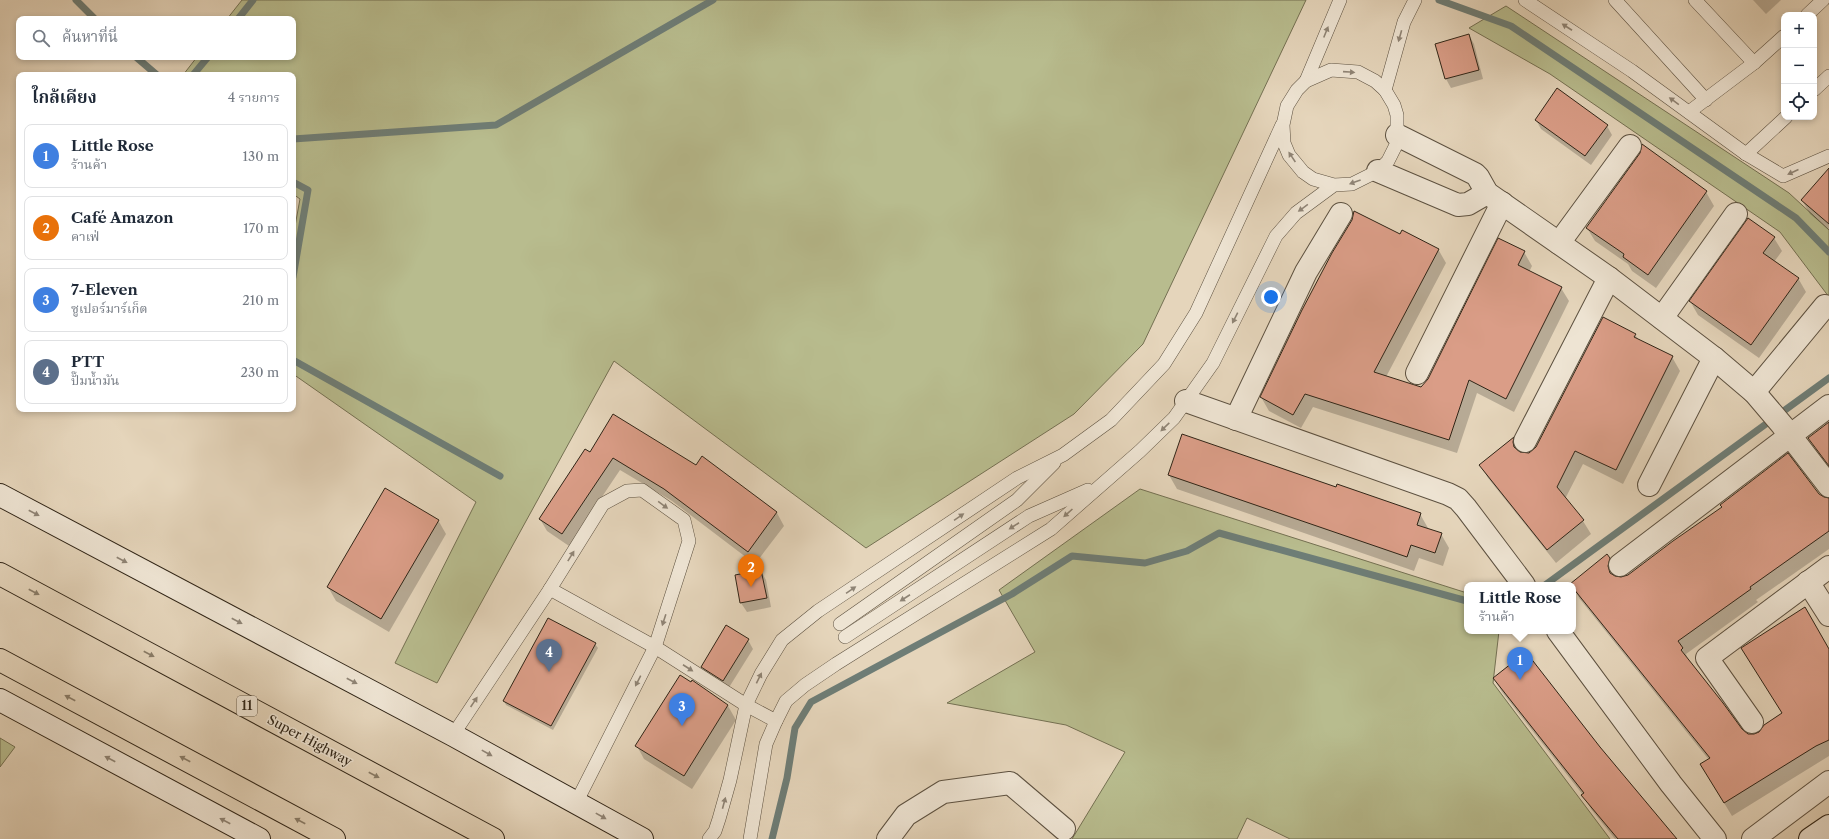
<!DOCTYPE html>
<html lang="th">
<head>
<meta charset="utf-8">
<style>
	body { margin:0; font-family:"Libre Caslon Text","Noto Serif Thai",serif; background:#f2f2f3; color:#1f2937 }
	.controls { position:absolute; right:12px; top:12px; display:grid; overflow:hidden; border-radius:8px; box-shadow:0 2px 6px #0003 }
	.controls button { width:36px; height:36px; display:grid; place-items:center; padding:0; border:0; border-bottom:1px solid #e0e1e3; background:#fff; color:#1f2937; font:20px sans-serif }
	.you { position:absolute; left:1271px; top:297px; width:14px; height:14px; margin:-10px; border:3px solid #fff; border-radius:50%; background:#1a73e8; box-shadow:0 0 0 6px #1a73e833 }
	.badge { display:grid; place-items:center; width:26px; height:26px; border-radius:50%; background:#b45309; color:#fff; font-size:13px; font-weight:700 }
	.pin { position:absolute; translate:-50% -33px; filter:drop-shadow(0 1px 2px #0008) }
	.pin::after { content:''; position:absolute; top:21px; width:14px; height:12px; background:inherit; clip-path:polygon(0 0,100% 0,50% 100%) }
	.popup { position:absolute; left:1464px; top:582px; width:112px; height:52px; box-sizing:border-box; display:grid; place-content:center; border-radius:8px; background:#fff; filter:drop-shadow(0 1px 3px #0005); font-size:13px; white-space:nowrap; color:#747a83 }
	.popup b { font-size:15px; color:#1f2937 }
	.popup::after { content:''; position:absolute; left:50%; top:100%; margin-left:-8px; border:8px solid transparent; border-top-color:#fff }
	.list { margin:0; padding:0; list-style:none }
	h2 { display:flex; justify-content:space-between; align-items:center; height:52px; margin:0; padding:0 16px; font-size:17px }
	h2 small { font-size:13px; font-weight:400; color:#747a83 }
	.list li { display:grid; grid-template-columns:26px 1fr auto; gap:12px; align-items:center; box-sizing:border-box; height:64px; margin:0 8px 8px; padding:0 8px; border:1px solid #e0e1e3; border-radius:8px }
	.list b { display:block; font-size:15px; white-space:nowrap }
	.list p { margin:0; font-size:13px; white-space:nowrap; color:#747a83 }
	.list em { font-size:13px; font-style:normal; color:#747a83 }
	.icon { flex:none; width:22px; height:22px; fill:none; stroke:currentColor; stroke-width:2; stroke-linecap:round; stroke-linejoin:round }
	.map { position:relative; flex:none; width:1829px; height:839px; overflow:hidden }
	.search { position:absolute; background:#fff; box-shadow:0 2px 6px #0003; left:16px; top:16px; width:280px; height:44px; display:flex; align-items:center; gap:10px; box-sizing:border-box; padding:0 14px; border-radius:8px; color:#747a83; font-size:15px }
	.panel { position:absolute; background:#fff; box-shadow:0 2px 6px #0003; left:16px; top:72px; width:280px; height:340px; border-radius:8px }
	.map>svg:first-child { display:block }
	.green { fill:#b8bc8e; stroke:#747052 }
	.shadow { fill:#0003 }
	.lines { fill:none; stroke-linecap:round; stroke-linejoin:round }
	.stream { stroke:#6e7d76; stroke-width:7 }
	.building { fill:#da9d87; stroke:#302517 }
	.service-casing { stroke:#5d5140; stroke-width:14 }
	.minor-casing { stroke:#5d5140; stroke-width:24 }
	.secondary-casing { stroke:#302517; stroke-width:24 }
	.trunk-casing { stroke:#302517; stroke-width:24 }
	.service { stroke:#eee4d3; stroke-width:13 }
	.minor { stroke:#eee4d3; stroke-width:22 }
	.secondary { stroke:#eee4d3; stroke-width:22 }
	.trunk { stroke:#e5d5bb; stroke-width:22 }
	.oneway { fill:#8f8475 }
	.oneway2 { fill:#8a7d69 }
	.labels { text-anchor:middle; stroke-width:3; stroke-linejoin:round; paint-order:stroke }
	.shield { fill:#eee4d3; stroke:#695e4f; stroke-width:1 }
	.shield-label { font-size:12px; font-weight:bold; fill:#302517 }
	.street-label { font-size:13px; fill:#302517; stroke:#eee4d3 }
</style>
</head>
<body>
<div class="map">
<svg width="1829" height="839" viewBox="0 0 1829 839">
	<rect width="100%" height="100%" fill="#e5d5bb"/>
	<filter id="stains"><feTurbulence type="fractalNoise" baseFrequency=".005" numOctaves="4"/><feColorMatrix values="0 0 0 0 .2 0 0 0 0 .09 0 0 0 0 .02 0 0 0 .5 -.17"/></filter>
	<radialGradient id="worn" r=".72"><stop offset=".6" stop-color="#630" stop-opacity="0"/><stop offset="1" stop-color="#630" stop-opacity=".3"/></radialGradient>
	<!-- green -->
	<g class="green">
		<polygon points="242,0 1306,0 1143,344 1074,414 866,548 614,361 437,683 395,663 476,502 293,374 293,237 300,199 293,194 293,75 183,75 197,57 293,57 293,19 227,19"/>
		<polygon points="1506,6 1789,193 1829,230 1829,297 1780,232 1550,74 1469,28"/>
		<polygon points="1140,489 1467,593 1467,631 1499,631 1493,683 1610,839 1290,839 1247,818 1237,839 1072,839 1125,752 1066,725 947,703 1035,652 999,590"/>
		<polygon points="0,738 15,747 0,767"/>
	</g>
	<!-- shadow -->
	<g class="shadow">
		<polygon points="1753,0 1781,0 1766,14"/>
		<polygon points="1469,35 1474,44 1483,79 1451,88 1446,79 1436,44"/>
		<polygon points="1536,120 1607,126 1612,135 1591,165 1541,129"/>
		<polygon points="1829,178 1829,230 1810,214 1802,200"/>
		<polygon points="1706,192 1714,206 1656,288 1632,271 1628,264 1595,241 1587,228"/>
		<polygon points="1400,236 1438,249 1446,263 1386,377 1421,388 1524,252 1532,266 1529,272 1561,288 1569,301 1514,412 1477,393 1457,453 1313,407 1301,428 1269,411 1261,397"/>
		<polygon points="1774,238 1782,251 1774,262 1798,278 1806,292 1759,358 1698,315 1690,301"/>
		<polygon points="1635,335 1639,340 1672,357 1680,371 1623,484 1583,464 1565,499 1583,521 1591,534 1556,563 1488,478 1480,465 1513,438 1520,453 1530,454"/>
		<polygon points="1829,423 1829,467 1809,438"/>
		<polygon points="1183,436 1336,488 1420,514 1428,528 1428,530 1441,534 1449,548 1443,566 1419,558 1414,571 1177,489 1169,475"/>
		<polygon points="590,454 696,466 703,458 777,513 784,526 755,564 672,501 620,470 569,546 547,531 540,519"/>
		<polygon points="1819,495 1824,499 1829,499 1829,549 1756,600 1758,602 1686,654 1689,662 1741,730 1748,736 1759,733 1783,714 1829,651 1829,756 1732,816 1709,778 1709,760 1579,598 1573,585 1571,585 1607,555 1617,572 1615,577 1621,578"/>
		<polygon points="438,520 446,534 389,632 336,601 328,587"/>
		<polygon points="761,571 766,580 771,607 747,612 741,603 736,576"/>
		<polygon points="748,640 753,649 728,689 707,676 702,667"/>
		<polygon points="595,644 598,648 553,730 506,705 504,701"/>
		<polygon points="1494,679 1599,747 1676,839 1615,839 1591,809 1583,795 1502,692"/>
		<polygon points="716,699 728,706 736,720 692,789 644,759 637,746"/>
	</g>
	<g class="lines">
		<!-- stream -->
		<g class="stream">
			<polyline points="76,0 95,19"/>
			<polyline points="1439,0 1511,26 1796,218 1829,252"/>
			<polyline points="238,19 253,0"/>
			<polyline points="136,57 157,75"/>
			<polyline points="193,75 208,57"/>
			<polyline points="293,139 496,125 713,0"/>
			<polyline points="293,182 308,190 293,277"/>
			<polyline points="293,360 500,476"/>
			<polyline points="1545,585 1829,378"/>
			<polyline points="772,839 787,778 795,728 811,702 1012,594 1072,556 1145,563 1187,551 1219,533 1467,601"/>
		</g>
	</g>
	<!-- building -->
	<g class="building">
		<polygon points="1469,34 1479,70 1445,79 1435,44"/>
		<polygon points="1557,88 1608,125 1585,156 1535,120"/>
		<polygon points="1642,144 1707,191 1648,275 1623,257 1624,254 1586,228 1640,153"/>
		<polygon points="1829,168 1829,224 1801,200"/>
		<polygon points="1354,211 1400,234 1402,230 1439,249 1374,372 1421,387 1428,379 1498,238 1525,251 1518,265 1562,287 1506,399 1469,380 1449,440 1305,394 1293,415 1260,397 1302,310 1332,253 1352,220"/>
		<polygon points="1748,218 1775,237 1763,253 1799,278 1751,345 1689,301"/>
		<polygon points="1603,317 1636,334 1634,337 1673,356 1616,470 1575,451 1557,487 1584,520 1547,550 1479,465 1514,437 1513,442 1514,447 1520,452 1529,453 1536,447"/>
		<polygon points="613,414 696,465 702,456 777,512 748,552 664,489 613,458 562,534 539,519 585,449 590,452"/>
		<polygon points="1829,422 1829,466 1808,438"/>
		<polygon points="1182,434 1336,487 1337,484 1421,513 1417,525 1442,533 1435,553 1411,545 1407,557 1168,475"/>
		<polygon points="1788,453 1819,494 1824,497 1829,498 1829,531 1750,587 1751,589 1678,641 1683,648 1681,650 1723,703 1742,729 1748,734 1754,734 1759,732 1764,725 1782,713 1741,648 1805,607 1829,649 1829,740 1816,746 1724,803 1700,764 1710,758 1573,588 1573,585 1570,584 1607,554 1610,558 1608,566 1610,573 1615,576 1621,577 1628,575 1673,541 1722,507 1720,505"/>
		<polygon points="385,488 439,520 381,619 327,587"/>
		<polygon points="761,570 767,598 740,603 735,575"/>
		<polygon points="548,618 596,643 551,726 503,701"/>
		<polygon points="726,625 749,639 723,681 701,667"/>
		<polygon points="1526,652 1600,747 1677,839 1618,839 1581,795 1584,793 1493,678"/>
		<polygon points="680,675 691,682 692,680 728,705 684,776 635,746"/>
	</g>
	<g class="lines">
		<!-- service casing -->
		<g class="service-casing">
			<g id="service">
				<polyline points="1525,0 1632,71 1746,154 1783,176 1829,156"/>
				<polyline points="1615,0 1706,100"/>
				<polyline points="1695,0 1754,63"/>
				<polyline points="1807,15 1823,0"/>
				<polyline points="1306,81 1340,0"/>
				<polyline points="1385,90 1404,22 1415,0"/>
				<polyline points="1814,90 1829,76"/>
				<polyline points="1689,112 1754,63 1784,36"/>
				<polyline points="1746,154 1786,117"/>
				<polyline points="550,589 655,647 746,705 776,721"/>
				<polyline points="840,624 1017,500 1054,463"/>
				<polyline points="845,637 1029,516 1088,490"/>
				<polyline points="453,735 550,589 603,504 627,491 642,490 684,520 689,541 655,647 576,803"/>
				<polyline points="709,839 715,831 719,819 730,780 746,705 761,674 782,640 818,611 1017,478 1063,455 1111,420 1164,364 1196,313 1282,125"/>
				<polyline points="750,839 766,744 776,721 786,701 805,685 836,664 1051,529 1140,451 1174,418 1213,363 1276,236 1296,213 1334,185 1352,184 1378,171 1388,161 1397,143 1397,115 1394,105 1385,90 1375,81 1358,72 1331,70 1306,81 1297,90 1287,106 1283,125 1284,143 1289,155 1303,172 1313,179 1334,185"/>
			</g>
		</g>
		<!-- minor casing -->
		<g class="minor-casing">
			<g id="minor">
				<polyline points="1397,135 1475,174 1478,177 1487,193 1609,278 1714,358 1754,392 1782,425 1829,486"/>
				<polyline points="1378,171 1458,205 1468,204 1487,193"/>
				<polyline points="1559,243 1630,146"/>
				<polyline points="1662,318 1736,214"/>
				<polyline points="1417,373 1502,203"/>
				<polyline points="1754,392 1825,306"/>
				<polyline points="1186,401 1448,494 1458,499 1466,508 1524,585"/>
				<polyline points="1236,419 1306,272 1341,214"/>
				<polyline points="1525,441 1609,278"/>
				<polyline points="1649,485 1714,358"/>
				<polyline points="1620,565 1829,406"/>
				<polyline points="1808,582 1829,615"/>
				<polyline points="1558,631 1671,784 1715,839"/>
				<polyline points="1752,722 1707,658 1829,567"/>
				<polyline points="888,839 906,815 943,792 1010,783 1064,829"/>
				<polyline points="1753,839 1829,782"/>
			</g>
		</g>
		<!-- secondary casing -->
		<g class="secondary-casing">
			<g id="secondary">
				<polyline points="0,495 453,735 642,839"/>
				<polyline points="0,700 259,839"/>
				<polyline points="1810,839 1829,826"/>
			</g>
		</g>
		<!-- trunk casing -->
		<g class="trunk-casing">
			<g id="trunk">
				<polyline points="0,574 493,839"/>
				<polyline points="0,660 334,839"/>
			</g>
		</g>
		<!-- service -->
		<use href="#service" class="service"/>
		<!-- minor -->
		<use href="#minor" class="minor"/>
		<!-- secondary -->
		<use href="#secondary" class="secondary"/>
		<!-- trunk -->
		<use href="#trunk" class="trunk"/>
	</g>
	<!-- one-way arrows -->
	<defs><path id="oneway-solid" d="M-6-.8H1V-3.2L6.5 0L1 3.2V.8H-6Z"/></defs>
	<g class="oneway">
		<use href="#oneway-solid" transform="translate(1567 27) rotate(-147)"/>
		<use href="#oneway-solid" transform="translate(1326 32) rotate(-68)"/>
		<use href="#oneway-solid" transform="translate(1400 36) rotate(106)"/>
		<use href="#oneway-solid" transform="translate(1349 72) rotate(4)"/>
		<use href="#oneway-solid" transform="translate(1674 101) rotate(-144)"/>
		<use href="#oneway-solid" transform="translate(1292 157) rotate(-124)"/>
		<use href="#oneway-solid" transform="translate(1793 172) rotate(156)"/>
		<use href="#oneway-solid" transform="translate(1355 182) rotate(160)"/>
		<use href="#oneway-solid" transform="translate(1303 208) rotate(144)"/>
		<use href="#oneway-solid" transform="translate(1235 318) rotate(117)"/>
		<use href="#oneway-solid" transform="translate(1165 427) rotate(136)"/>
		<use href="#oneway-solid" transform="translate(663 505) rotate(36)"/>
		<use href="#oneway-solid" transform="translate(34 513) rotate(28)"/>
		<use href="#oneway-solid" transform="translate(1068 513) rotate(138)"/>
		<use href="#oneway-solid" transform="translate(959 517) rotate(-34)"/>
		<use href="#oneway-solid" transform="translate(1014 526) rotate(147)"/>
		<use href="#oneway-solid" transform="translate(571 556) rotate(-58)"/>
		<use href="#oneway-solid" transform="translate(122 560) rotate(28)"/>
		<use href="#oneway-solid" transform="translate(851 590) rotate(-34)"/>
		<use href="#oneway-solid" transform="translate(905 598) rotate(147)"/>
		<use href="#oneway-solid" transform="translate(664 620) rotate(108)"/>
		<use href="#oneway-solid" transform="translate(237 621) rotate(28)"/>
		<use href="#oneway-solid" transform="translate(688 668) rotate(33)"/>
		<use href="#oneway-solid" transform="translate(759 678) rotate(-64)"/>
		<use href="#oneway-solid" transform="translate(352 681) rotate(28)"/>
		<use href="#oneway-solid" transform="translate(638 681) rotate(117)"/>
		<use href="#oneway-solid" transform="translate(474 702) rotate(-56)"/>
		<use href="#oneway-solid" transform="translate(487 753) rotate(29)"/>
		<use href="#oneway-solid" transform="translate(110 759) rotate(-152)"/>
		<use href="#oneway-solid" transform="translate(724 803) rotate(-75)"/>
		<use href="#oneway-solid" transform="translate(601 816) rotate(29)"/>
		<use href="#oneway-solid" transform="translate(225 821) rotate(-152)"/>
	</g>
	<g class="oneway2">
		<use href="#oneway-solid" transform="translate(34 592) rotate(28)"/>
		<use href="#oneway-solid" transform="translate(149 654) rotate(28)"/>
		<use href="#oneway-solid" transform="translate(70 698) rotate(-152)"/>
		<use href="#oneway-solid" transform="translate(185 759) rotate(-152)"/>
		<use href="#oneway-solid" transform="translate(374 775) rotate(28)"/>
		<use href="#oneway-solid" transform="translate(300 821) rotate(-152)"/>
	</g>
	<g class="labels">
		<!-- shield labels -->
		<rect class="shield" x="237" y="696" width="20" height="20" rx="3"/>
		<g class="shield-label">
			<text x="247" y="710">11</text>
		</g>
		<!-- street labels -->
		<g class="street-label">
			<text transform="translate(310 740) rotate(28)" y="5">Super Highway</text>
		</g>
	</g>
	<rect width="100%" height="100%" filter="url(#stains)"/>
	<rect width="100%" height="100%" fill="url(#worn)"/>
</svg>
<div class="controls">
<button>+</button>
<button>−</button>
<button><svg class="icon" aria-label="locate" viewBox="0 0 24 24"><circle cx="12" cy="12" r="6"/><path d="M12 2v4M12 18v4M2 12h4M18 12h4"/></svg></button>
</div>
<div class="you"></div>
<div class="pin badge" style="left:1520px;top:680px;background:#3f7fe0">1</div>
<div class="popup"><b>Little Rose</b>ร้านค้า</div>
<div class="pin badge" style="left:751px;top:587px;background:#e8710a">2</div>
<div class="pin badge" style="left:682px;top:726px;background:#3f7fe0">3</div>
<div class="pin badge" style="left:549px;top:672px;background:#5c6f8a">4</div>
<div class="search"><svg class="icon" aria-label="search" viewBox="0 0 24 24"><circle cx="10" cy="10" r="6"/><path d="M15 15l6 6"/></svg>ค้นหาที่นี่</div>
<section class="panel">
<h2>ใกล้เคียง<small>4 รายการ</small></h2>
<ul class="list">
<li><span class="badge" style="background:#3f7fe0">1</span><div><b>Little Rose</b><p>ร้านค้า</p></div><em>130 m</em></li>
<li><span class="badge" style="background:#e8710a">2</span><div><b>Café Amazon</b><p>คาเฟ่</p></div><em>170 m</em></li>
<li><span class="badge" style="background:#3f7fe0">3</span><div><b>7-Eleven</b><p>ซูเปอร์มาร์เก็ต</p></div><em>210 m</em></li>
<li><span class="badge" style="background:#5c6f8a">4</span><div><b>PTT</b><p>ปั๊มน้ำมัน</p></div><em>230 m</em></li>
</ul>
</section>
</div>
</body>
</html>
